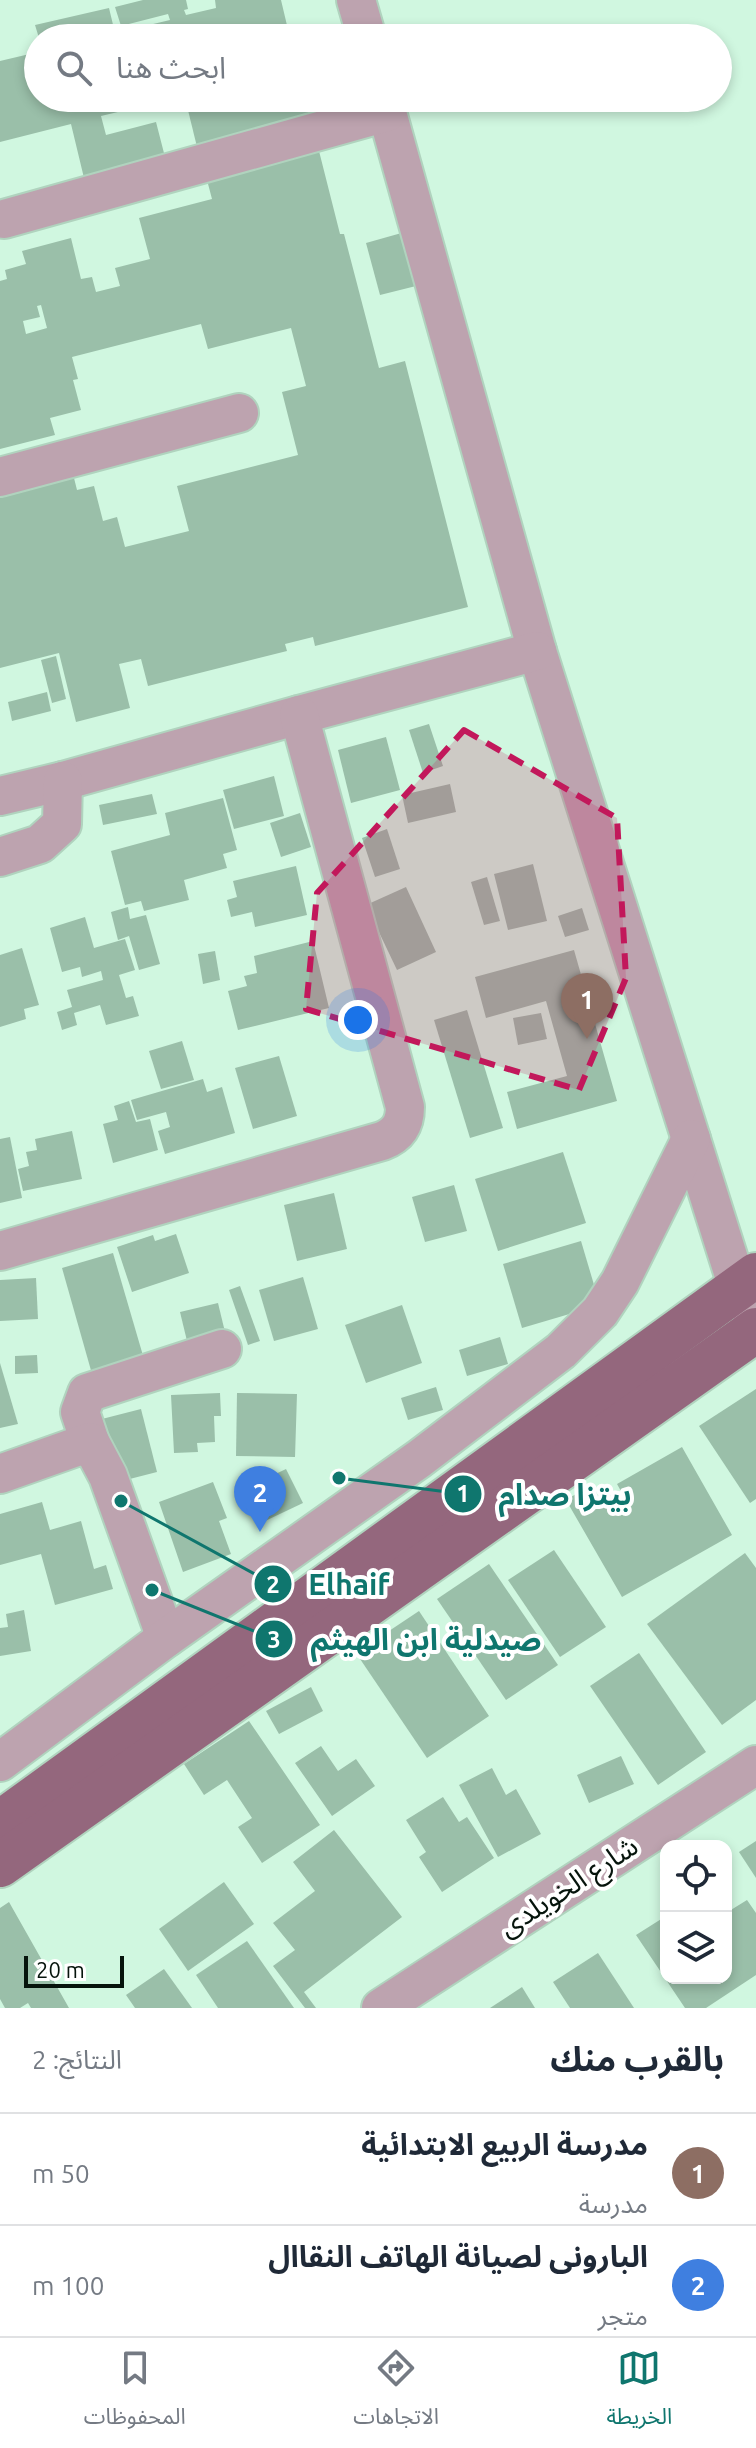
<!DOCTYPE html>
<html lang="ar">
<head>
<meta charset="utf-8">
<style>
	body { margin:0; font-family:Ubuntu,"Noto Sans Arabic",sans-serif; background:#f2f2f3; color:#1f2937; direction:rtl }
	.controls { position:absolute; right:24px; bottom:24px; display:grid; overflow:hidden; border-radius:16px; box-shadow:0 4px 12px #0003 }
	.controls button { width:72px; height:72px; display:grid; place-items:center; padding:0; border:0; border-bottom:2px solid #e0e1e3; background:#fff; color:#1f2937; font:40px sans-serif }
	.scale { position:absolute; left:24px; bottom:20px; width:100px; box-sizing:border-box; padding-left:8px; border:4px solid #06140c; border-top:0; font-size:22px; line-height:28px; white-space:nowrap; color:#06140c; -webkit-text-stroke:6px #fff; paint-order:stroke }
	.you { position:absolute; left:358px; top:1020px; width:28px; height:28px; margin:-20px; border:6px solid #fff; border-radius:50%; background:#1a73e8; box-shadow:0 0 0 12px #1a73e833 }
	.badge { display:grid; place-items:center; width:52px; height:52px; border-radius:50%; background:#0f766e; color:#fff; font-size:26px; font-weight:700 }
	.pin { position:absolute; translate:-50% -66px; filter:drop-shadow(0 2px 4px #0008) }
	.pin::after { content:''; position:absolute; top:42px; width:28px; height:24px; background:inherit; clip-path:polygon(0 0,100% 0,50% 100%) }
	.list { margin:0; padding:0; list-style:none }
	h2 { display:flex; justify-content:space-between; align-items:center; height:104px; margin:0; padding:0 32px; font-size:34px }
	h2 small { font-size:26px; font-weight:400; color:#747a83 }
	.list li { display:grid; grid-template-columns:52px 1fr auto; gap:24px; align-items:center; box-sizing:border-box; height:112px; padding:0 32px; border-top:2px solid #e0e1e3 }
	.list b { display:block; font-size:30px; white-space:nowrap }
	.list p { margin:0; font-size:26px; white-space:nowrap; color:#747a83 }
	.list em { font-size:26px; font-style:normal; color:#747a83 }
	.icon { flex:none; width:44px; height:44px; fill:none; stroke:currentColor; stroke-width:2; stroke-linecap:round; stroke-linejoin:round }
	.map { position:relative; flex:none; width:756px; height:2008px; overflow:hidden; direction:ltr }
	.search { position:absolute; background:#fff; box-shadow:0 4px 12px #0003; left:24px; right:24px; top:24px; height:88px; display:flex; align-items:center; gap:20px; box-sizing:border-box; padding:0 28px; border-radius:44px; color:#747a83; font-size:30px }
	.sheet { height:328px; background:#fff }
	nav { display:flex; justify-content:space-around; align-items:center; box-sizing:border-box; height:112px; border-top:2px solid #e0e1e3; background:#fff; font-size:22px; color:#747a83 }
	nav a { display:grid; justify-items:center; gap:4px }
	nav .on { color:#0f766e }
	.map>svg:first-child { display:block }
	.building { fill:#9abfa9; fill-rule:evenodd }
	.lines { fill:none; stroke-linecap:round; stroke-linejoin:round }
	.minor-casing { stroke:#b0d3be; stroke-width:42 }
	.major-casing { stroke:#b0d3be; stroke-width:48 }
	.minor { stroke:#bda3af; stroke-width:38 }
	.major { stroke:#94677d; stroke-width:44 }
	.marked { fill:#c2185b; fill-opacity:0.2; stroke:#c2185b; stroke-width:6; stroke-dasharray:16 10; stroke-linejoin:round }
	.labels { text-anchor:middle; stroke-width:8; stroke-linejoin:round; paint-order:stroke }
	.street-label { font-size:28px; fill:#06140c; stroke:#fff }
	.leader { fill:none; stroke:#0f766e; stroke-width:3 }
	.callout-dot { fill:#0f766e; stroke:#fff; stroke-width:3 }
	.mark-label { font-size:24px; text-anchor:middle; font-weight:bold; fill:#fff }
	.callout-label { font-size:30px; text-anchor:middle; font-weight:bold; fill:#0f766e; stroke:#fff; stroke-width:8; stroke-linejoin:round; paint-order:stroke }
</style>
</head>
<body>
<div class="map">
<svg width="756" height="2008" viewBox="0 0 756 2008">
	<rect width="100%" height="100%" fill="#d0f7e0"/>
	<!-- building -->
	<g class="building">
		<polygon points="143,0 186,0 188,9 184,10 186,15 216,8 215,0 281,0 290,38 130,38 128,30 170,20 168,14 121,26 115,7"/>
		<polygon points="109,8 115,33 119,32 121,38 93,38 90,28 50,38 39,38 35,25"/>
		<polygon points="38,52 38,98 136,98 139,107 101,116 106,135 156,122 165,157 84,178 71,124 0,142 0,61"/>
		<polygon points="185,98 305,98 311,123 198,151"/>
		<path d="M319,151L340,234H344L379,368L405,361L468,607L315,646L313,637L285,644L287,651L148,686L141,659L119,664L130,708L76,722L59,653L0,668V498L74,478L77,490L94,486L103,521L117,517L125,547L189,531L177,486L298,455L282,392L306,386L291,328L208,349L201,324L72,357L78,379L73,380L81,410L50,418L55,435L0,449V281L7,279L5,270L26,264L22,251L71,238L81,279L92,277L96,292L120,286L115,268L150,259L139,218L212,199L207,180ZM41,305L47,328L26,334L23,321L40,317L37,306Z"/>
		<polygon points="405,232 420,285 380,295 366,243"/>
		<polygon points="56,656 66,699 52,703 41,660"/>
		<polygon points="47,692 51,711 12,721 8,702"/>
		<polygon points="429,724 443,766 423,773 409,730"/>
		<polygon points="386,737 400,790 351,803 338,750"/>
		<polygon points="274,776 284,816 234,829 223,790"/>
		<polygon points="450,784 456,812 408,823 402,795"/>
		<polygon points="152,794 157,814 103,825 99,805"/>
		<polygon points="223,798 237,850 223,854 227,868 184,880 189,900 144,911 141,901 125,905 111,851 170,835 165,813"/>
		<polygon points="300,813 311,847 281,857 270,823"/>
		<polygon points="387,829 400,869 375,877 362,838"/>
		<polygon points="533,864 547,921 508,930 494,874"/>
		<polygon points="296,866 307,915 255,927 252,912 231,917 227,900 237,897 233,881"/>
		<polygon points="487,877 500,921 484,925 471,882"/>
		<polygon points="406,887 436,952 397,970 366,905"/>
		<polygon points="128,907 130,919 146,915 160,964 139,970 129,936 118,940 111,912"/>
		<polygon points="582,908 589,930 565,937 558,916"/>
		<polygon points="85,917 94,948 125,939 135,970 119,975 126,998 133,996 139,1016 106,1025 100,1005 74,1013 77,1025 62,1030 57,1012 72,1007 67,990 103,980 101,971 82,977 80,967 62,972 50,928"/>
		<polygon points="313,941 329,1008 238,1030 228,991 247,986 244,976 257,973 254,956"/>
		<polygon points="22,948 39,1005 24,1009 26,1019 0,1027 0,955"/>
		<polygon points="574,950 617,1101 517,1129 507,1092 567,1076 546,1001 486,1018 475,977"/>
		<polygon points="215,951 220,980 203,984 198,954"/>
		<polygon points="467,1010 503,1128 470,1138 434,1020"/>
		<polygon points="541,1013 547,1039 518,1045 513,1018"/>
		<polygon points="182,1041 194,1080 161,1089 149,1051"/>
		<polygon points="279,1056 297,1116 253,1129 235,1068"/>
		<polygon points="203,1079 207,1092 222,1087 235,1133 165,1154 158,1131 170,1127 166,1112 137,1120 131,1100"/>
		<polygon points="129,1101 136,1122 150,1119 158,1150 113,1163 103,1124 118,1120 114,1106"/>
		<polygon points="72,1131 82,1179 23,1191 18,1169 29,1166 26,1152 37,1150 35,1139"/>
		<polygon points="10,1137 22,1198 0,1203 0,1139"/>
		<polygon points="563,1152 586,1223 498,1251 475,1179"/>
		<polygon points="454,1185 467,1231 425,1242 412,1197"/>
		<polygon points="334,1193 347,1249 297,1261 284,1205"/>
		<polygon points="176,1234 189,1273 132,1292 117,1247 153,1235 155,1241"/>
		<polygon points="581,1241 600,1305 522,1328 503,1264"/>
		<polygon points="113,1253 144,1359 92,1374 62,1268"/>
		<polygon points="303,1277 318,1329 274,1341 259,1290"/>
		<polygon points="36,1278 38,1319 0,1321 0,1280"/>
		<polygon points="240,1286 260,1341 248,1345 229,1290"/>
		<polygon points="218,1303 225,1332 187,1341 180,1312"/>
		<polygon points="402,1305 422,1363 366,1383 345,1325"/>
		<polygon points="500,1337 508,1364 467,1376 459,1350"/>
		<polygon points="37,1355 38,1373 15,1374 15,1356"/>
		<polygon points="0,1363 18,1424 0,1428"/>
		<polygon points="436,1387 443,1410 408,1420 401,1398"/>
		<polygon points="756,1389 756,1499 750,1503 699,1426"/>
		<polygon points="220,1393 221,1416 214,1416 215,1442 197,1443 198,1452 174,1453 171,1395"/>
		<polygon points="237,1393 297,1394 295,1457 236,1456"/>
		<polygon points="141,1409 157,1472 114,1483 98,1420"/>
		<polygon points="682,1447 732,1535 622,1597 566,1500 576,1494 587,1513 622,1493 617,1484"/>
		<polygon points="286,1469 303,1503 263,1522 246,1488"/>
		<polygon points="213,1482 227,1518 219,1521 231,1554 183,1572 159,1502"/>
		<polygon points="42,1502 50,1530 81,1521 94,1569 106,1565 113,1589 55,1605 41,1554 0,1565 0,1514"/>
		<polygon points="554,1550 606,1627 560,1657 508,1580"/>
		<polygon points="745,1553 756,1568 756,1700 722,1725 647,1624"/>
		<polygon points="489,1564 558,1665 506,1700 437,1599"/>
		<polygon points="24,1610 31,1651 0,1656 0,1628 8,1627 6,1614"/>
		<polygon points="419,1611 489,1716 427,1758 356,1653"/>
		<polygon points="639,1653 706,1752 658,1785 590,1686"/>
		<polygon points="311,1687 323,1711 279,1734 266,1711"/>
		<polygon points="249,1721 320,1825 262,1863 238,1827 252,1818 227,1780 204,1795 184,1764"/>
		<polygon points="321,1746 338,1771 356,1759 375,1786 332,1816 295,1763"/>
		<polygon points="621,1756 634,1784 589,1803 577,1775"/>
		<polygon points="492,1768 506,1795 516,1789 541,1834 498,1857 459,1785"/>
		<polygon points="443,1797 459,1822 467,1817 494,1858 442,1892 419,1857 426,1852 406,1820"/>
		<polygon points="334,1830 402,1917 304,1992 316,2008 305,2008 273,1966 295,1950 273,1923 315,1891 293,1862"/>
		<polygon points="756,1841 756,1878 739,1852"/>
		<polygon points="224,1882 254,1924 188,1971 159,1929"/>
		<polygon points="747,1900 756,1913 756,1975 706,2008 685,2008 636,1935 666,1916 666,1978 726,1978 726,1913"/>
		<polygon points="9,1902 69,2008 31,2008 28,2003 20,2008 5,2008 0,1999 0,1908"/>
		<polygon points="247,1941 294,2008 218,2008 196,1975"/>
		<polygon points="598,1953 634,2008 570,2008 553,1982"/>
		<polygon points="164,1969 192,2008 135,2008 126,1995"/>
		<polygon points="522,1987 535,2008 490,2008"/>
	</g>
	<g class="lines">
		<!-- minor casing -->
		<g class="minor-casing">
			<g id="minor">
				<polyline points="356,0 367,38"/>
				<polyline points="383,98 537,651 738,1288 752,1311"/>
				<polyline points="4,219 387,112"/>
				<polyline points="0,477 239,413"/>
				<polyline points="0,796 63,781 299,715 537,651"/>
				<polyline points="0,857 40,844 62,824 63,781"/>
				<path d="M0,1251L382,1141C398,1135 405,1124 405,1107L299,715"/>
				<polyline points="90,1442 80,1412 87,1393 222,1349"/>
				<polyline points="0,1474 90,1442 108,1476 166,1638"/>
				<polyline points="0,1762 166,1638 419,1459 561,1351 600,1312 620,1282 691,1139"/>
				<polyline points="381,2008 756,1765"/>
			</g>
		</g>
		<!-- major casing -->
		<g class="major-casing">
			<g id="major">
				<polyline points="0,1823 756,1275"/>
				<polyline points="0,1865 756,1330"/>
			</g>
		</g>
		<!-- minor -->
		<use href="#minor" class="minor"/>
		<!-- major -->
		<use href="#major" class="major"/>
	</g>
	<!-- marked area -->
	<path class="marked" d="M464,730L617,818L626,978L579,1090L306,1009L317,893Z"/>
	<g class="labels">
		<!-- street labels -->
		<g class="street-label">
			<text transform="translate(568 1886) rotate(-33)" y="10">شارع الخويلدى</text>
		</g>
	</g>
	<!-- callouts -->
	<path class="leader" d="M339 1478L463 1494M121 1501L273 1584M152 1590L274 1639"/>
	<g class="callout-dot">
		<circle cx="339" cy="1478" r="8"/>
		<circle cx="121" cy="1501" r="8"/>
		<circle cx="152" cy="1590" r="8"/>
		<circle cx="463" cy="1494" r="20"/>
		<circle cx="273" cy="1584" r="20"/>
		<circle cx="274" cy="1639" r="20"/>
	</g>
	<g class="mark-label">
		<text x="463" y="1502">1</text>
		<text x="273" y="1593">2</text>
		<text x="274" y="1648">3</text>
	</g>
	<g class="callout-label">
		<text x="565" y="1505">بيتزا صدام</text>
		<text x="349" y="1595">Elhaif</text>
		<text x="426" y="1650">صيدلية ابن الهيثم</text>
	</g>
</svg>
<div class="controls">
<button><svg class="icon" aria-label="locate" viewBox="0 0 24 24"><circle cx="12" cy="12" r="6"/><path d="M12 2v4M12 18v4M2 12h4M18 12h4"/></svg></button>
<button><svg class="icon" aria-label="layers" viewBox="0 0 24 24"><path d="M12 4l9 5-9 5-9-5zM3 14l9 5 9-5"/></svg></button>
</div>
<div class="scale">20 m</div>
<div class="you"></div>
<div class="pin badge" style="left:587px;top:1039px;background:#8d6e63">1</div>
<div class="pin badge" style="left:260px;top:1532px;background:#3f7fe0">2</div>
<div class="search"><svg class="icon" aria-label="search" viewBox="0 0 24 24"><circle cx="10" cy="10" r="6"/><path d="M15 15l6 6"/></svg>ابحث هنا</div>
</div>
<section class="sheet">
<h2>بالقرب منك<small>النتائج: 2</small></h2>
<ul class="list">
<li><span class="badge" style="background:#8d6e63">1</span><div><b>مدرسة الربيع الابتدائية</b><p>مدرسة</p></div><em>50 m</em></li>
<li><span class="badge" style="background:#3f7fe0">2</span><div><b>البارونى لصيانة الهاتف النقاال</b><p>متجر</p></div><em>100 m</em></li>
</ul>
</section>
<nav>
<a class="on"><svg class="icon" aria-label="map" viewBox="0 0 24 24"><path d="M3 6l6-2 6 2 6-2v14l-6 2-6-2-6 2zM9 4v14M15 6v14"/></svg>الخريطة</a>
<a><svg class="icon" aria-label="directions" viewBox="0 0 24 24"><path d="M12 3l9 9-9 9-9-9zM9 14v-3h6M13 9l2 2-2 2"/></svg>الاتجاهات</a>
<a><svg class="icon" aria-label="saved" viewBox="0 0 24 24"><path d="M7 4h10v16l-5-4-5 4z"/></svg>المحفوظات</a>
</nav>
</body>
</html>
